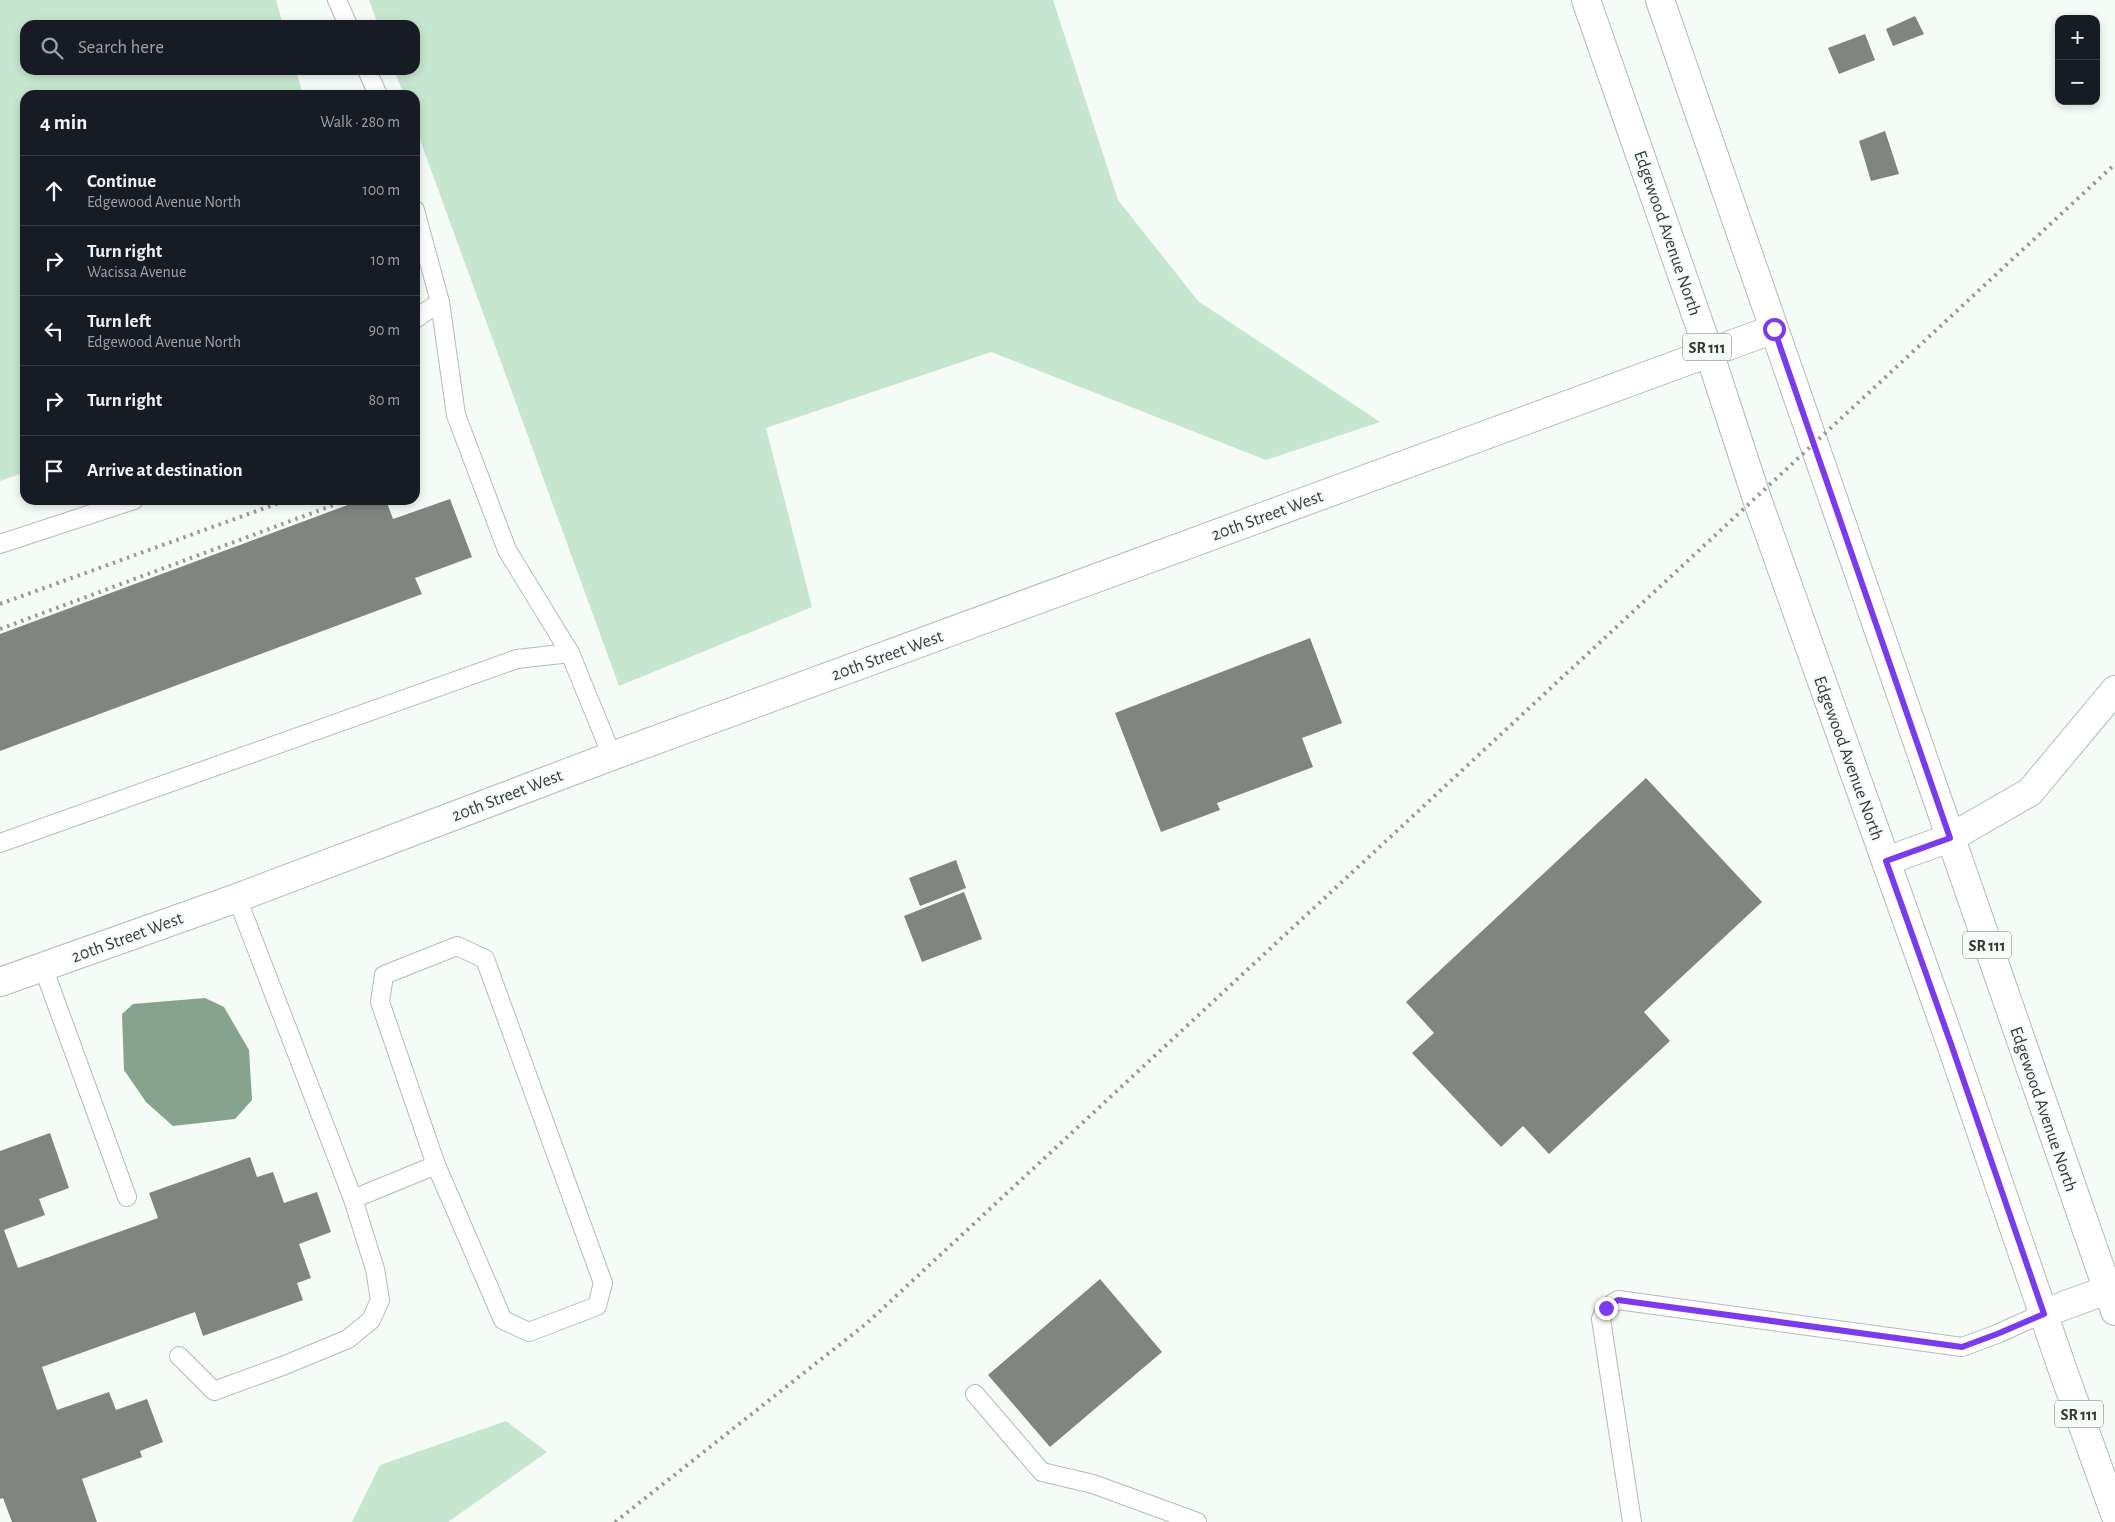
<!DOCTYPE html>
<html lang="en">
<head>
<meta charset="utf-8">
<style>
	body { margin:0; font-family:"Alegreya Sans",sans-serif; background:#242831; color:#f1f3f6 }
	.controls { position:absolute; right:15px; top:15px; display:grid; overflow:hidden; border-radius:10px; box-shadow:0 2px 8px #0003 }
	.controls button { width:45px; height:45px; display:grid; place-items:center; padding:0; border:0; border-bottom:1px solid #363941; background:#171b24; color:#f1f3f6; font:25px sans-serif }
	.stop { position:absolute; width:15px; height:15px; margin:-11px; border:4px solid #7c3aed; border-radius:50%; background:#fff }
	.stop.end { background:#7c3aed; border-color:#fff; box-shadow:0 1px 5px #0008 }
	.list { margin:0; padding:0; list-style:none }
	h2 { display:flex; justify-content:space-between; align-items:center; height:65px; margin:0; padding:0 20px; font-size:21px }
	h2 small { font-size:16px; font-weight:400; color:#9ea1a6 }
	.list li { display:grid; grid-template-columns:32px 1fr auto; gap:15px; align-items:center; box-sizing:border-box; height:70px; padding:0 20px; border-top:1px solid #363941 }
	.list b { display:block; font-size:19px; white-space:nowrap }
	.list p { margin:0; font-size:16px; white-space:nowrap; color:#9ea1a6 }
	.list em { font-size:16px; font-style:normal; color:#9ea1a6 }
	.icon { flex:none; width:28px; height:28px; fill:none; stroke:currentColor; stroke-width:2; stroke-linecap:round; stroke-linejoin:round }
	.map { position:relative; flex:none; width:2115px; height:1522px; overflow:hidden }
	.search { position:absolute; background:#171b24; box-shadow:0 2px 8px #0003; left:20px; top:20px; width:400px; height:55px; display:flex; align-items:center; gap:12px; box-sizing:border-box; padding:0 18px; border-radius:15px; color:#9ea1a6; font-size:19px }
	.panel { position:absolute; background:#171b24; box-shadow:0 2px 8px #0003; left:20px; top:90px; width:400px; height:415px; border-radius:15px }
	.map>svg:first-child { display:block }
	.green { fill:#c7e6cf }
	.water { fill:#85a38d }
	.building { fill:#808581 }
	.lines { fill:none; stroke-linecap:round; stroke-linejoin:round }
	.lane-casing { stroke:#b6bbb7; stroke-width:20 }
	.street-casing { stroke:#b6bbb7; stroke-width:30 }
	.primary-casing { stroke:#b6bbb7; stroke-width:30 }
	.lane { stroke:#fff; stroke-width:18 }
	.street { stroke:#fff; stroke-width:28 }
	.primary { stroke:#fff; stroke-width:28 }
	.rail { stroke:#969a97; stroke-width:4; stroke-dasharray:2.5 5; stroke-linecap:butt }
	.route { stroke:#7c3aed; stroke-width:6 }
	.labels { text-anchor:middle; stroke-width:4.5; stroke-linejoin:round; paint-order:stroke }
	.shield { fill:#f5fbf7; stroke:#707371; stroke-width:1 }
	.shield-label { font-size:16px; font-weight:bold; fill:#373937 }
	.street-label { font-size:18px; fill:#373937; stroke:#f5fbf7 }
</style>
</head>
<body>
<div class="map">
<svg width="2115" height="1522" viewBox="0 0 2115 1522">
	<rect width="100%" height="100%" fill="#f5fbf7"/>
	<!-- green -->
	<g class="green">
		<polygon points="0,0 276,0 283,25 25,25 25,70 296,70 303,95 25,95 25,472 0,481"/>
		<polygon points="369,0 1053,0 1118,200 1198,301 1380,422 1266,460 991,352 766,428 812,607 619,686 415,126 415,95 404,95 394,70 415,70 415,25 378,25"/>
		<polygon points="506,1421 547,1452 448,1522 352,1522 380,1465"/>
	</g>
	<!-- water -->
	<polygon class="water" points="205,998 224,1007 249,1050 252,1100 235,1119 173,1126 146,1102 124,1070 122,1014 133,1004"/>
	<!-- building -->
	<g class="building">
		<polygon points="1915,16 1924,34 1893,46 1886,29"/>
		<polygon points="1865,34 1875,60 1839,74 1828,48"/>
		<polygon points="1885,131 1899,174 1871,181 1859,141"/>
		<polygon points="450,499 472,557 415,578 422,594 0,751 0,634 361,500 386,500 393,519"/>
		<polygon points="1310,638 1342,723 1302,738 1313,767 1217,803 1220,810 1161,832 1115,713"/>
		<polygon points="1646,778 1762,902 1644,1012 1670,1041 1549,1154 1523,1126 1501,1147 1412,1053 1434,1033 1406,1002"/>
		<polygon points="956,860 966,888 920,906 909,878"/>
		<polygon points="964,892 982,939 922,962 904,916"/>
		<polygon points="50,1133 69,1188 39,1199 45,1215 4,1230 18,1268 158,1218 149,1193 250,1157 257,1177 273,1172 284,1203 317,1192 331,1232 299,1244 311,1278 297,1283 303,1300 203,1336 195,1312 42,1367 57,1410 109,1392 116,1410 147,1399 163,1442 140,1451 142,1457 82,1479 97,1522 12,1522 3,1498 0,1499 0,1151"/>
		<polygon points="1100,1279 1162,1352 1050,1447 988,1375"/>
	</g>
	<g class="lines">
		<!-- lane casing -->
		<g class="lane-casing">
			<g id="lane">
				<polyline points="337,0 348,25"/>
				<polyline points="367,70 378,95"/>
				<polyline points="415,210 440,302 456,415 507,550 570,653"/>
				<polyline points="415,319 440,302"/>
				<polyline points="0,544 134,500"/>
				<polyline points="0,843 517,659 570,653 612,756"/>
				<polyline points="237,898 353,1199 436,1165 380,1002 384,975 457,946 485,959 603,1283 597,1306 529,1332 503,1320 436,1165"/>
				<polyline points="43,967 127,1197"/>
				<polyline points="179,1356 214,1391 285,1365 348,1339 371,1320 380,1300 375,1269 353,1199"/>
				<polyline points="975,1394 1042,1472 1093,1484 1197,1522"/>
				<polyline points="1632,1522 1601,1319 1606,1308 1618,1300 1962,1347 1997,1334 2044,1313"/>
			</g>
		</g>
		<!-- street casing -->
		<g class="street-casing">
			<g id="street">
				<polyline points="1886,861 1950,838 2030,792 2115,690"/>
				<polyline points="0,982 237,898 612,756 1774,329"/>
				<polyline points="2044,1313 2115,1287"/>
			</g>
		</g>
		<!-- primary casing -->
		<g class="primary-casing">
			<g id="primary">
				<polyline points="1586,0 1709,352 1757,499 1951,1044 2062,1368 2115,1514"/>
				<polyline points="1660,0 2115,1311"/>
			</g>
		</g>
		<!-- lane -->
		<use href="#lane" class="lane"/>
		<!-- street -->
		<use href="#street" class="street"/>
		<!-- primary -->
		<use href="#primary" class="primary"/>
		<!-- rail -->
		<g class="rail">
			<polyline points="0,604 287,500"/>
			<polyline points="0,629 347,500"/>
			<polyline points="615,1522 867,1323 2115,164"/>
		</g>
	</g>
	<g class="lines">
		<!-- route -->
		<polyline class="route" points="1606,1308 1618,1300 1962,1347 1997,1334 2044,1314 1951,1044 1886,861 1950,838 1774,329"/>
	</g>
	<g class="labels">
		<!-- shield labels -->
		<g class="shield">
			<rect x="1683" y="333.5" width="48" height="27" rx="4"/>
			<rect x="1963" y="931.5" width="48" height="27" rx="4"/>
			<rect x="2055" y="1400.5" width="48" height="27" rx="4"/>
		</g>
		<g class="shield-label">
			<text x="1707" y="353">SR 111</text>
			<text x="1987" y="951">SR 111</text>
			<text x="2079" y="1420">SR 111</text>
		</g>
		<!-- street labels -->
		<g class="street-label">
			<text transform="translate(1668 233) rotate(71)" y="6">Edgewood Avenue North</text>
			<text transform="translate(1267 515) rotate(-20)" y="6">20th Street West</text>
			<text transform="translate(887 655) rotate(-20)" y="6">20th Street West</text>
			<text transform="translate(1849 758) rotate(70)" y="6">Edgewood Avenue North</text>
			<text transform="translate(507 795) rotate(-21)" y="6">20th Street West</text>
			<text transform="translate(127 937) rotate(-20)" y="6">20th Street West</text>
			<text transform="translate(2044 1109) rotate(71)" y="6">Edgewood Avenue North</text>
		</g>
	</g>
</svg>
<div class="controls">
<button>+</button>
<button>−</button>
</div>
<div class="stop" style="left:1774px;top:329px"></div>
<div class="stop end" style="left:1606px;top:1308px"></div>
<div class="search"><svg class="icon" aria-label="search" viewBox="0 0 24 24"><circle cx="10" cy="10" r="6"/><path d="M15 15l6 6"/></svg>Search here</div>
<section class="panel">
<h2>4 min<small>Walk · 280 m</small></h2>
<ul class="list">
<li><svg class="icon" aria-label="ahead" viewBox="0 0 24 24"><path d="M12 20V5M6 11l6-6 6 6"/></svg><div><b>Continue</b><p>Edgewood Avenue North</p></div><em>100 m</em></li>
<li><svg class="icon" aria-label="right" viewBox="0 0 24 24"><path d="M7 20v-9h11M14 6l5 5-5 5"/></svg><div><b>Turn right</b><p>Wacissa Avenue</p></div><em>10 m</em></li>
<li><svg class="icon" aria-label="left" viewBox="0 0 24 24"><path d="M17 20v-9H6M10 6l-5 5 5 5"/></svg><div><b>Turn left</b><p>Edgewood Avenue North</p></div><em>90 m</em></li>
<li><svg class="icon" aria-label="right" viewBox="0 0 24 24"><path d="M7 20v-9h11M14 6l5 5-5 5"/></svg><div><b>Turn right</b></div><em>80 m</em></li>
<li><svg class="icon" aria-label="arrive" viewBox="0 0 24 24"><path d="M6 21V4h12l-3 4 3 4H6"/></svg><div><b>Arrive at destination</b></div></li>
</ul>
</section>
</div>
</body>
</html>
